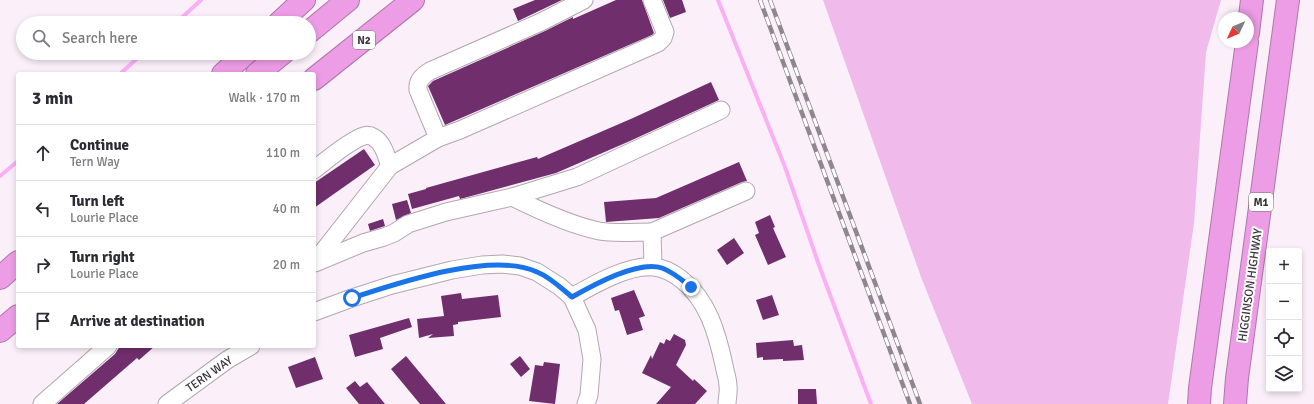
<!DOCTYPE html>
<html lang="en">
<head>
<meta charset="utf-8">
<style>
	body { margin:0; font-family:Signika,sans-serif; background:#f7f7f7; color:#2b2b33 }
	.controls { position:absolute; right:12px; bottom:12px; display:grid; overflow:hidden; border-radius:4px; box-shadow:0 2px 6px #0003 }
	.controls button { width:36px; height:36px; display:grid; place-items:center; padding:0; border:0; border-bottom:1px solid #e1e1e2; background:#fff; color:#2b2b33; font:20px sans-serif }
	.compass { position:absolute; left:1218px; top:12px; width:36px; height:36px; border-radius:50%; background:#fff; box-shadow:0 2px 6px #0003; rotate:226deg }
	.stop { position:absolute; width:12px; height:12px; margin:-9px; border:3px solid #1a73e8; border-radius:50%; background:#fff }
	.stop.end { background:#1a73e8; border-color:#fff; box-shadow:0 1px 4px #0008 }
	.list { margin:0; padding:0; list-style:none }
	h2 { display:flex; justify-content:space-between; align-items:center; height:52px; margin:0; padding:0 16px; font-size:17px }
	h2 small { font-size:13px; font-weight:400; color:#7c7c81 }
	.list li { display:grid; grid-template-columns:26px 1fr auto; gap:12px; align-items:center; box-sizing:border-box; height:56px; padding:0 16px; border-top:1px solid #e1e1e2 }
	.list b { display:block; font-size:15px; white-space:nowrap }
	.list p { margin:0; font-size:13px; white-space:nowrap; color:#7c7c81 }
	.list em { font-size:13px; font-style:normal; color:#7c7c81 }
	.icon { flex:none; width:22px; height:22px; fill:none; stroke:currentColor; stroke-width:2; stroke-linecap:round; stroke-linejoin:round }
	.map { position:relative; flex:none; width:1314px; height:404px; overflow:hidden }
	.search { position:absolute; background:#fff; box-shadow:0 2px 6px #0003; left:16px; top:16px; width:300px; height:44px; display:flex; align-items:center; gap:10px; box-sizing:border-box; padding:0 14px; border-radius:22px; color:#7c7c81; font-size:15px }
	.panel { position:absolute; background:#fff; box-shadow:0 2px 6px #0003; left:16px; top:72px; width:300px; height:276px; border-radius:4px }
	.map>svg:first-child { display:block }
	.green { fill:#f0baeb }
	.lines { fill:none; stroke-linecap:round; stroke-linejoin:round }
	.stream { stroke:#fbb0f4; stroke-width:4 }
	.building { fill:#702f6c }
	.minor-casing { stroke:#b2a7b0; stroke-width:19 }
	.highway-casing { stroke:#ae78a9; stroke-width:24 }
	.minor { stroke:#fff; stroke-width:17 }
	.highway { stroke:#ed9ce6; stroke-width:22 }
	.rail-casing { stroke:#8e878e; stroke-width:4.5 }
	.rail { stroke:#fff; stroke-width:3; stroke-dasharray:9; stroke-linecap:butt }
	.route { stroke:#1a73e8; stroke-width:5 }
	.labels { text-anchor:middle; stroke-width:4; stroke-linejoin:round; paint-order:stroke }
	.shield { fill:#fff; stroke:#747274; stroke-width:1 }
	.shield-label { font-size:11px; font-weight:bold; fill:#393539 }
	.street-label { font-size:12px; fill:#393539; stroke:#fff }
</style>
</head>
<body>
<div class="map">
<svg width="1314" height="404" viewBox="0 0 1314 404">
	<rect width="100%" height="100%" fill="#fbeffa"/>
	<!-- green -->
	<polygon class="green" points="823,0 1221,0 1206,52 1194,223 1168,404 972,404 921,277"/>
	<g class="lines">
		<!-- stream -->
		<g class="stream">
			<polyline points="718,0 785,167 820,268 871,404"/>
			<polyline points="176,23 201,0"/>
			<polyline points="120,74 143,53"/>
			<polyline points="0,176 18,161"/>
		</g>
	</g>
	<!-- building -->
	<g class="building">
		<polygon points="535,0 562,0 518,21 513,9"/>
		<polygon points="616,0 642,0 654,33 652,35 445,125 428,86 433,81 545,31 573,17 573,19"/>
		<polygon points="663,0 682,0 686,12 670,18"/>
		<polygon points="711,82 719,100 630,141 556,173 475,195 460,199 459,196 412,209 408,194 426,189 426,188 537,157 538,159 633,118"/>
		<polygon points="364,149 375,165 314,208 314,183"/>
		<polygon points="739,162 747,181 742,182 659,218 606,222 604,202 656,198"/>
		<polygon points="407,200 411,213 396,220 392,204"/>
		<polygon points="770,215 775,227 773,228 786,257 768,265 755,235 759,233 755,222"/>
		<polygon points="383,219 385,226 370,231 368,224"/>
		<polygon points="734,238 744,253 727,265 717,250"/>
		<polygon points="634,290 645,316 639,318 643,330 627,335 619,310 615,311 611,298"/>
		<polygon points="461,293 462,299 498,295 501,317 458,322 458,324 453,325 454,336 428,338 433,334 419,338 417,319 444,316 441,296"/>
		<polygon points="772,295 779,315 763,320 756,300"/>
		<polygon points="409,318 412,327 380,338 383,349 355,357 349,335"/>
		<polygon points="674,334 685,340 686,345 676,365 693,381 694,379 707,391 695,404 656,404 671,387 642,373 651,355 652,359 660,342 664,344 666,339 670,341"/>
		<polygon points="793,340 794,346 802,345 804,360 783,361 783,359 763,360 763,357 757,358 756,343"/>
		<polygon points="120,346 155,346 139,360 137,358 84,404 57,404 115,354"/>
		<polygon points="406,356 446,404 420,404 391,369"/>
		<polygon points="520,356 530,369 521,377 510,364"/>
		<polygon points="315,357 323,379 296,388 288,367"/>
		<polygon points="544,362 560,364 555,404 529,401 535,365 543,366"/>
		<polygon points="355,381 360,387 367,382 385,404 359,404 346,388"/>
		<polygon points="798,389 816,389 817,404 798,404"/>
	</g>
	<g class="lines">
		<!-- minor casing -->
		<g class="minor-casing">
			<g id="minor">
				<polyline points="438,138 460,130 658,43 663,38 665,32 652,0"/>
				<path d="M314,170C325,161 352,139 364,136C367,135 370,135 373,137C383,142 386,155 390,166"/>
				<polyline points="512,197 577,177 721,110"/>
				<polyline points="652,232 746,191"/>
				<path d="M314,263L390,166L438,138L418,90C417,81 422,76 430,71L541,22L584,0"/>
				<path d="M315,263L363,243L384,237L394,233L408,224L446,212L512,197C538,210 570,225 599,231C616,234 634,232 652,232L653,266"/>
				<path d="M572,297C593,285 629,264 654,267C664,268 673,273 681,279C708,300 717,333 724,365C725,372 728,379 728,386C729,392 727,398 727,404"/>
				<polyline points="314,312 352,298 392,285 452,270 482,265 502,264 520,266 537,272 559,286 572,297 587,330 592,359 589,395 586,404"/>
				<polyline points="42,404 108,346"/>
				<polyline points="167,404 227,360 251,346"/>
			</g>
		</g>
		<!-- highway casing -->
		<g class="highway-casing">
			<g id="highway">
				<polyline points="279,23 304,0"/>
				<polyline points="309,32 348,0"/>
				<polyline points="1248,33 1252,0"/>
				<polyline points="223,74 246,53"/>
				<polyline points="257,74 283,53"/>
				<polyline points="314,79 413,0"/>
				<polyline points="0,278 18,262"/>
				<polyline points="0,331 18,316"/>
				<polyline points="1199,404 1200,388 1247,42"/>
				<polyline points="1235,404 1237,378 1288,0"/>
			</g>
		</g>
		<!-- minor -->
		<use href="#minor" class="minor"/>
		<!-- highway -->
		<use href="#highway" class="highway"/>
		<!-- rail casing -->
		<g class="rail-casing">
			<g id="rail">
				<polyline points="760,0 910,404"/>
				<polyline points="770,0 920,404"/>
			</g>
		</g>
		<!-- rail -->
		<use href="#rail" class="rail"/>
	</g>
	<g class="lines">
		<!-- route -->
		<path class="route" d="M352,298C398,283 492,251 537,272C550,277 561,288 572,297C593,285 638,260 662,268C673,272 682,280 691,287"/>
	</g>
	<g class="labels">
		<!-- shield labels -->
		<g class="shield">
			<rect x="353" y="31" width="22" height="18" rx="3"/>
			<rect x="1249" y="193" width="24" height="18" rx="3"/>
		</g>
		<g class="shield-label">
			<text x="364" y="44">N2</text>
			<text x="1261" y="206">M1</text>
		</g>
		<!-- street labels -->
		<g class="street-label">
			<text transform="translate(1250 285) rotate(-82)" y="4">HIGGINSON HIGHWAY</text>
			<text transform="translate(209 374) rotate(-35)" y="4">TERN WAY</text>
		</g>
	</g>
</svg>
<div class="controls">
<button>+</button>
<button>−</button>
<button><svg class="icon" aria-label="locate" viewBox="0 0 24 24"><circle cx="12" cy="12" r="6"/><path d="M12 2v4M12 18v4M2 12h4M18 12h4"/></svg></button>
<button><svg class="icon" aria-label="layers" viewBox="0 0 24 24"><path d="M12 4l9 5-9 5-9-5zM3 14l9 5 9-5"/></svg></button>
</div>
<svg class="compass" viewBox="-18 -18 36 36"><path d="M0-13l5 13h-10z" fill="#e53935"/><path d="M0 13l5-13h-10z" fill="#7c7c81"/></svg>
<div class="stop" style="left:352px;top:298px"></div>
<div class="stop end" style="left:691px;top:287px"></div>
<div class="search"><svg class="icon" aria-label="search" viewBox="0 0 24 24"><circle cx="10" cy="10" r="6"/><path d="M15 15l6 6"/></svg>Search here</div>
<section class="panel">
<h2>3 min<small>Walk · 170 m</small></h2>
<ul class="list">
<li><svg class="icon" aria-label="ahead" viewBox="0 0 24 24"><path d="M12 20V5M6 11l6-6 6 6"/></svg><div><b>Continue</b><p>Tern Way</p></div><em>110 m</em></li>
<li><svg class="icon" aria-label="left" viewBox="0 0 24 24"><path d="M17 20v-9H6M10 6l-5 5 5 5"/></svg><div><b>Turn left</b><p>Lourie Place</p></div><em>40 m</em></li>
<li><svg class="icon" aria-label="right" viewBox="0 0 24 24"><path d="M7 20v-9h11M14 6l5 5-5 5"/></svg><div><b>Turn right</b><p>Lourie Place</p></div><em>20 m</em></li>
<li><svg class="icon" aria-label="arrive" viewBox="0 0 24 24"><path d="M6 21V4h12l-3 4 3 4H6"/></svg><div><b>Arrive at destination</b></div></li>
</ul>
</section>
</div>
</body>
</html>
